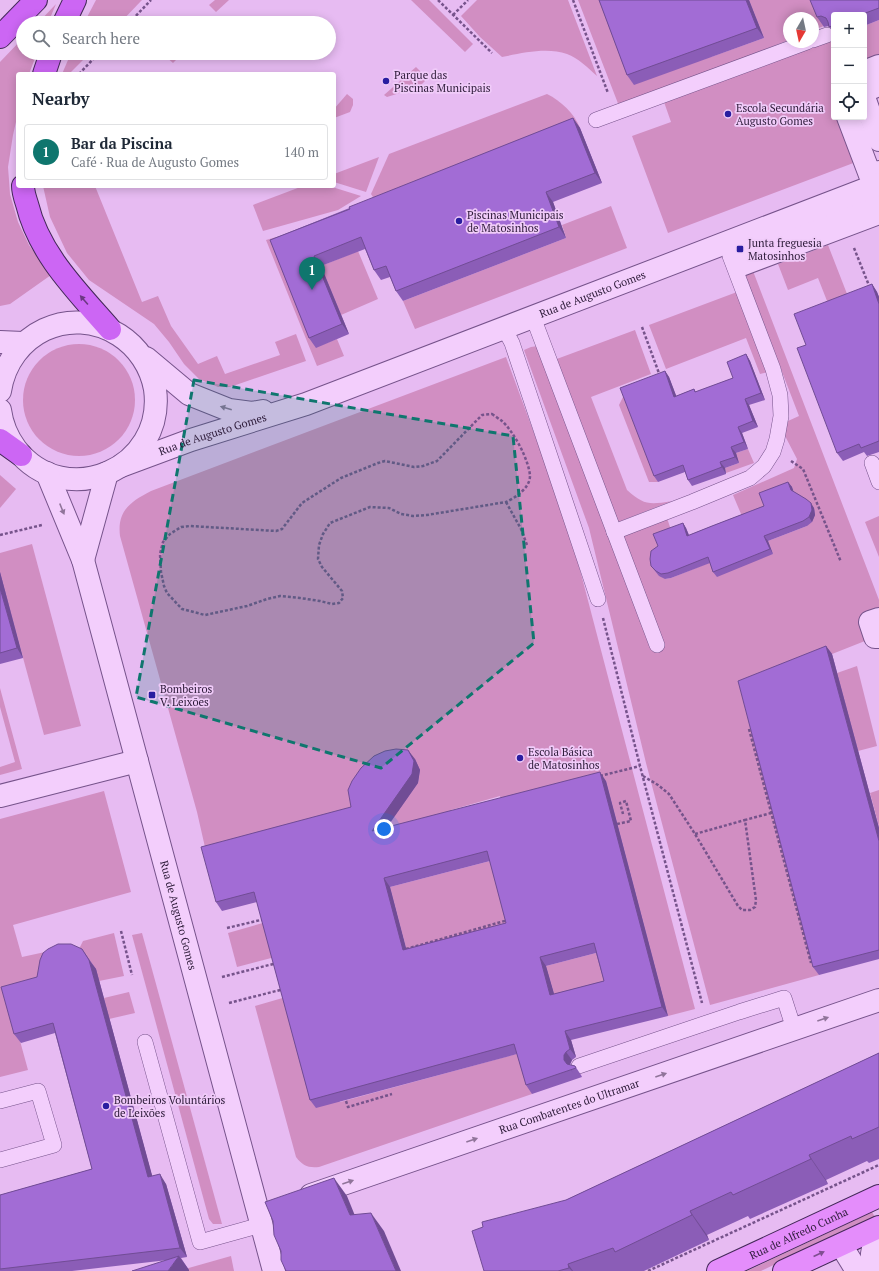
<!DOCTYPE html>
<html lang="en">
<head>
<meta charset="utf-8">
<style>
	body { margin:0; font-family:"PT Serif",serif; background:#f2f2f3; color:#1f2937 }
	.controls { position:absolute; right:12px; top:12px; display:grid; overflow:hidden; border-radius:4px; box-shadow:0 2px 10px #0003 }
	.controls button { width:36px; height:36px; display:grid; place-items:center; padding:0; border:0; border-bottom:1px solid #e0e1e3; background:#fff; color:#1f2937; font:20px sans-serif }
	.compass { position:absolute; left:783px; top:12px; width:36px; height:36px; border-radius:50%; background:#fff; box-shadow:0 2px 10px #0003; rotate:189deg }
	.you { position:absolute; left:384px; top:829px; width:14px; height:14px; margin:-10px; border:3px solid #fff; border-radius:50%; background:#1a73e8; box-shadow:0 0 0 6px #1a73e833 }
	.badge { display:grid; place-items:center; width:26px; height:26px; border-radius:50%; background:#0f766e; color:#fff; font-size:13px; font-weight:700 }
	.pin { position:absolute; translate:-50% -33px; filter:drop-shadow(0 1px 2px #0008) }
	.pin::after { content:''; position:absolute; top:21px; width:14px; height:12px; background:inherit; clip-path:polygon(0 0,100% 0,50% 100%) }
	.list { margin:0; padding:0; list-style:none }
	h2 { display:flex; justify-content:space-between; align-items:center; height:52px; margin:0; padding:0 16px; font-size:17px }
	h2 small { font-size:13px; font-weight:400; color:#747a83 }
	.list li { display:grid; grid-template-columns:26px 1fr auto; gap:12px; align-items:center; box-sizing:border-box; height:56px; margin:0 8px 8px; padding:0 8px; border:1px solid #e0e1e3; border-radius:4px }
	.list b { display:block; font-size:15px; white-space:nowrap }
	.list p { margin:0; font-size:13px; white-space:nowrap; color:#747a83 }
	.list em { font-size:13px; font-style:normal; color:#747a83 }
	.icon { flex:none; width:22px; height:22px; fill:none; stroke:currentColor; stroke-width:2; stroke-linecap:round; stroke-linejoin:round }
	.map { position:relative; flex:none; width:879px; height:1271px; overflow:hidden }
	.search { position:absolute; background:#fff; box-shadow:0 2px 10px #0003; left:16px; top:16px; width:320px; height:44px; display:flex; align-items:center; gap:10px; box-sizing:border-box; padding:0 14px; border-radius:22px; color:#747a83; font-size:15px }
	.panel { position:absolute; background:#fff; box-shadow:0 2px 10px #0003; left:16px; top:72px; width:320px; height:116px; border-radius:4px }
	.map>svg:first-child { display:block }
	.green { fill:#d18ec2 }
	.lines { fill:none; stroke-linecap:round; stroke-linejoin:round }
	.service-casing { stroke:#76538b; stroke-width:16 }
	.pedestrian-casing { stroke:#76538b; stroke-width:24 }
	.minor-casing { stroke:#76538b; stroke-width:24 }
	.tertiary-casing { stroke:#76538b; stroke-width:24 }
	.primary-casing { stroke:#432858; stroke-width:24 }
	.trunk-casing { stroke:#432858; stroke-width:24 }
	.path { stroke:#76538b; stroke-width:2.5; stroke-dasharray:3 2; stroke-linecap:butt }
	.service { stroke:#f3cefc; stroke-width:15 }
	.pedestrian { stroke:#f3cefc; stroke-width:22 }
	.minor { stroke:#f3cefc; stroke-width:22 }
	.tertiary { stroke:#f3cefc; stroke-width:22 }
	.primary { stroke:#e48dfb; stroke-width:22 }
	.trunk { stroke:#cc66f4; stroke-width:22 }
	.wall { fill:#8b5db7; fill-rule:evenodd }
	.shaded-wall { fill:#714c95 }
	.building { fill:#a26cd5; stroke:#714c95; fill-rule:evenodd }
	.oneway { fill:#6c3883 }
	.oneway2 { fill:#90749a }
	.oneway3 { fill:#7f4e90 }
	.marked { fill:#0f766e; fill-opacity:0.2; stroke:#0f766e; stroke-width:3; stroke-dasharray:8 5; stroke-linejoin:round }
	.poi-dot { fill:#291da0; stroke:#f0cbf9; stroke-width:1.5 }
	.labels { text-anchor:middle; stroke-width:3.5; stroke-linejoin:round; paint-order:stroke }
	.poi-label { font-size:11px; fill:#2c1a38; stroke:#f0cbf9; text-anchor:start }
	.street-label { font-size:11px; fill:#2c1a38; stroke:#f0cbf9 }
</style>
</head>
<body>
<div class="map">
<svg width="879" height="1271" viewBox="0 0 879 1271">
	<rect width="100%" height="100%" fill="#e7bbf2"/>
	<!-- green -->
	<g class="green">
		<polygon points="96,0 142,0 120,23 84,23"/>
		<polygon points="215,0 229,0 216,12 209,5"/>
		<polygon points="411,0 429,0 473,44 465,52"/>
		<path d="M477,0H568L597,76C588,68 578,58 567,54C547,47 522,53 502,57L480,37L461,16Z"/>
		<polygon points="578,0 689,0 711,57 764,38 749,0 814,0 824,26 813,30 813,18 789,18 789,40 619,106"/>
		<polygon points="56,4 48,23 38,23"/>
		<polygon points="879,20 879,66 864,72 864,26"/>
		<polygon points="834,37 834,117 848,117 864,159 668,233 632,136 671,122 664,102"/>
		<polygon points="23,38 23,53 37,53 29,74 18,74 18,113 13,135 8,167 10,194 18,222 29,245 51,275 10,304 0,306 0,62"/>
		<polygon points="71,53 90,53 69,74 62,74"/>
		<polygon points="168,53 183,53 173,63 165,56"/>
		<polygon points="416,67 425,76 425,81 419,87 387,97 384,95"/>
		<polygon points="347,94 353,99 353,105 350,112 334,118 334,109"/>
		<path d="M547,94C561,101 574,113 580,128L380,208L371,194L389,154Z"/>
		<polygon points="379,157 366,192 334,182 334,174"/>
		<polygon points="43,186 95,186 142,302 158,296 171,326 198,364 217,356 225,374 280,355 275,342 296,334 306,361 230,387 218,387 199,379 184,364 169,342 154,324 89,280 67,253 50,217"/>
		<polygon points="303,186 329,186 361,196 338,210 263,231 253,205"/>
		<polygon points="611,206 627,248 415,329 403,301 566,238 562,225"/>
		<polygon points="342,218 277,251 316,347 337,339 344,356 317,366 266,240"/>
		<polygon points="828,245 849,299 829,306 818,278 788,290 778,264"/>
		<polygon points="358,251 378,299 341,315 321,266"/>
		<polygon points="741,265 753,271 879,600 879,619 875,637 744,689 819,975 710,1005 646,763 589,528 524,350 531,347 538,346 612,541 667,518 672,533 665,579 671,578 711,562 773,554 768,541 807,526 792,487 767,511 744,521 733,495 794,468 797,459 784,434 788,421 799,416"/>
		<polygon points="737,292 768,372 760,374 746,338 666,369 649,325"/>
		<path d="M635,330L651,374L591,397L627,490C644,505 649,505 672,501L616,523L554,360Z"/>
		<circle cx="79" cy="400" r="56"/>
		<path d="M506,357L569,528L695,1009L668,1016L606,781L503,808L500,796L451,810L454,820L380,839L399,807L408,797L418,783L420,770L356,809L207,856L197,812L120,536C117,511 130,502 151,491Z"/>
		<polygon points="624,395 658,482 649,482 619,405"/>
		<polygon points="748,449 754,463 726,473 725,468 739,463 736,453"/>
		<polygon points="0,475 16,489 0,508"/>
		<polygon points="879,516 879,557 865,522"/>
		<polygon points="32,544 81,726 44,735 0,573 0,553"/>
		<polygon points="857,666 877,746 858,751 837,673"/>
		<polygon points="0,688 22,769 0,775 0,767 15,762 0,707"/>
		<polygon points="879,790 879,827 870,793"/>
		<polygon points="104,791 131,892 13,925 22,957 45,952 45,978 8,997 28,1070 0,1077 0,819"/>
		<polygon points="494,860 512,932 409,959 390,887"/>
		<polygon points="266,922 275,957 237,967 228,933"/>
		<polygon points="114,933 124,976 99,981 77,953 83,941"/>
		<polygon points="142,933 222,1224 213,1224 209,1219 132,935"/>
		<polygon points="600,952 610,990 557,1004 546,966"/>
		<polygon points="129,992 135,1013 109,1019 104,998"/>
		<path d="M286,997L340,1102L520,1053L532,1094L319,1167C308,1168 303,1166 296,1157L255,1006Z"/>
		<polygon points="872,1212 875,1217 761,1271 747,1271"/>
		<polygon points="231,1256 234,1271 178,1271"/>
	</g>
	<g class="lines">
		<!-- service casing -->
		<g class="service-casing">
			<g id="service">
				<polyline points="813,40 827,35"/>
				<polyline points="596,120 807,42"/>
				<polyline points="533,317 657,645"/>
				<polyline points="504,328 512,343 598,599"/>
				<polyline points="872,463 879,482"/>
				<polyline points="614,532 692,502 750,478 764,466 773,452 777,439 781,416 780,395 773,369 730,256"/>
				<polyline points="145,1042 200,1242 261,1225"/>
				<polyline points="579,1066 739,1012 784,998 794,1029"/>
				<polyline points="0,1101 38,1091 54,1145 0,1160"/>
			</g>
		</g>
		<!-- pedestrian casing -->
		<g class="pedestrian-casing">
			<g id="pedestrian">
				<polyline points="864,72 879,66"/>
				<polyline points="864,91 879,85"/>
				<polyline points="864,97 879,140"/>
				<polyline points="848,117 870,175 879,172"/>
				<polyline points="879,201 738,255 741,265 879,213"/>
				<polyline points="879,619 870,622 875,637 879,637"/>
				<path d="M874,1271C871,1259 870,1248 879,1238"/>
			</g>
		</g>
		<!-- minor casing -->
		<g class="minor-casing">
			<g id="minor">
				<polyline points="0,796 137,761"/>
				<path id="s1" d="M311,1195L879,1000"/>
				<polyline points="841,1245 857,1271"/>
			</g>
		</g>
		<!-- tertiary casing -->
		<g class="tertiary-casing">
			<g id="tertiary">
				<polyline points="0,342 23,343"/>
				<polyline points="146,358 189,394 229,410 252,413 263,411"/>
				<path d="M0,391C9,333 70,304 119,335C138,347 151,367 155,389C166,469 65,512 16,449C7,437 2,425 0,410"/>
				<path id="s2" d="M121,466L191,440L306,404L879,184"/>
				<path id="s3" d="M47,473L83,560L274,1271"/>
				<polyline points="83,560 107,473"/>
			</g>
		</g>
		<!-- primary casing -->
		<g class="primary-casing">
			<g id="primary">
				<path id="s4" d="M718,1271L879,1196"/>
				<polyline points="784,1271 879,1227"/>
			</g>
		</g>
		<!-- trunk casing -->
		<g class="trunk-casing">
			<g id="trunk">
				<polyline points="64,23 75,0"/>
				<polyline points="0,37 36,0"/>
				<polyline points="44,74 51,53"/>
				<path d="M23,186C23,192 25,198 27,204C39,254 77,291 110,329"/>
				<polyline points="0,440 21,455"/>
			</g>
		</g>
		<!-- path -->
		<g class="path">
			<polyline points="438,0 492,53"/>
			<polyline points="573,0 608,93"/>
			<polyline points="453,15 468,0"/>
			<polyline points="129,23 151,0"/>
			<polyline points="79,74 99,53"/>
			<polyline points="854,248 870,288"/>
			<polyline points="642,327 660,376"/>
			<path d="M492,414C495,416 499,419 502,421C514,432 529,460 530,476C530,488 515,498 506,502L427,515L413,516L401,514L389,508L370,507L330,523L323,534L319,545L318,559L322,567L342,591L343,598L339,603L332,604L320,601L300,598L280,596L267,599L247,606L205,615L182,609L167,593L164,586L161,572L160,554L163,542L170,534L181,527L190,526L276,531L282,529L302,503L341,478L378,463L385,461L414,467L423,466L437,461L482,415Z"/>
			<polyline points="791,461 803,469 841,562"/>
			<polyline points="506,502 521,529 527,545"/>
			<polyline points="0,535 42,525"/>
			<polyline points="603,618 640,766 702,1003"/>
			<polyline points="749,729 811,963"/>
			<polyline points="600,776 640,766"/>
			<polyline points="643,776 658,785 669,794 695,834 738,906 742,910 750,910 755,907 756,900 745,820 771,813"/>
			<polyline points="617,824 631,821 626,801 620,803 623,814"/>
			<polyline points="695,834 745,820"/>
			<polyline points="227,928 265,919"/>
			<polyline points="121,931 132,975"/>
			<polyline points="406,949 508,920"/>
			<polyline points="222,977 277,963"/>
			<polyline points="229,1003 284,989"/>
			<polyline points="346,1101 348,1107 392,1094"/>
			<polyline points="648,1271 879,1165"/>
		</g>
		<!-- service -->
		<use href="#service" class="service"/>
		<!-- pedestrian -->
		<use href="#pedestrian" class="pedestrian"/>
		<!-- minor -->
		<use href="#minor" class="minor"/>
		<!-- tertiary -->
		<use href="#tertiary" class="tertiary"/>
		<!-- primary -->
		<use href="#primary" class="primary"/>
		<!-- trunk -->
		<use href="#trunk" class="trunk"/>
	</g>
	<!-- wall -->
	<g class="wall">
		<polygon points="599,0 749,0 764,38 634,85 627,75"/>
		<polygon points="879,0 879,20 864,26 864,15 834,15 834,34 829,26 824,27 817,17"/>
		<polygon points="573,118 580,128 602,183 553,202 566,238 403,301 396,291 390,277 381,280 374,270 365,249 321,266 349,334 316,348 309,338 270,240"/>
		<polygon points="872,284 877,292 879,297 879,452 867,456 864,452 843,461 837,453 806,345"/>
		<polygon points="746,354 750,361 765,400 749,405 758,427 742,433 748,449 736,453 739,463 725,468 726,474 692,486 688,480 685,472 658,482 654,476 665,371 669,377 676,396 694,389 696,392 733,378"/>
		<polygon points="788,482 792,487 793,491 814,508 815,515 812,522 807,526 768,541 773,554 717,577 713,572 710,563 671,578 665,579 659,576 651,566 658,546 683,523 686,528 689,535 712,526 764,506"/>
		<polygon points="0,572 23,658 0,664"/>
		<polygon points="826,646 832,654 879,828 879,959 819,975 813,967"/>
		<path d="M415,759L420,770L418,783L387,827L606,781L668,1016L571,1040L576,1057L572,1060L570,1065L575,1066L581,1075L582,1077L532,1094L526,1085L517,1054L316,1108L310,1100L257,902L222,911L216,902L351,807ZM490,861L506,923L406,949L390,887ZM596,953L604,981L554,994L546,966Z"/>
		<polygon points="82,949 96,969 152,1176 166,1184 187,1257 181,1258 189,1270 168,1260 72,1271 0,1271 0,1195 92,1169 55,1033 21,1043 14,1034 37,977"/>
		<polygon points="879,1053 879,1159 869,1163 867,1161 826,1180 828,1184 750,1219 748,1216 707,1235 709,1240 644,1271 484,1271 566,1200"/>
	</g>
	<!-- shaded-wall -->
	<g class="shaded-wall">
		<polygon points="746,0 749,0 764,38 757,28"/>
		<polygon points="573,118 580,128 602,183 595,173"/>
		<polygon points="546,192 553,202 566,238 559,227"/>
		<polygon points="314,256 321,266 349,334 342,324"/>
		<polygon points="872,284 877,292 879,297 879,304"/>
		<polygon points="746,354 750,361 765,400 761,393"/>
		<polygon points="665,371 669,377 679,403 674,397"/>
		<polygon points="745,399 749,405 758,427 753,421"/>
		<polygon points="738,427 742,433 748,449 744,442"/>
		<polygon points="731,447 736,453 739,463 735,457"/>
		<polygon points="720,462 725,468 726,474 722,467"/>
		<polygon points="788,482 792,487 795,495 791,490"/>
		<polygon points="811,503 814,508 815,515 812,522 809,517"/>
		<polygon points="683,523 686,528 691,541 687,536"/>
		<polygon points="764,536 768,541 773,554 770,549"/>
		<polygon points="0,572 23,658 17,648 0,588"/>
		<polygon points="826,646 832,654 879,828 879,841"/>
		<polygon points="408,750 415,759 420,770 418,783 378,840 372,831"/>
		<polygon points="600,772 606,781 668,1016 662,1007"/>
		<polygon points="384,878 390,887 409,959 403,950"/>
		<polygon points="540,957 546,966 557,1004 550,995"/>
		<polygon points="89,960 96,969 155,1186 148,1177"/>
		<polygon points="565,1031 571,1040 576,1057 570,1049"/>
		<polygon points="566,1052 572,1060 570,1064 570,1068 573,1073 564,1060 564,1055"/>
		<polygon points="809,1155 826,1180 828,1184 811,1159"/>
		<polygon points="160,1174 166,1184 187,1257 180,1248"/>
		<polygon points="334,1178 347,1196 362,1233 350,1215"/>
		<polygon points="690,1211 707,1235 709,1240 692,1215"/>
		<polygon points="371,1213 384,1231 401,1271 396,1271"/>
		<polygon points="179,1256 189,1270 189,1271 168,1271"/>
		<polygon points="568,1264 573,1271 572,1271 569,1268"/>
	</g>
	<!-- building -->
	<g class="building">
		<polygon points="599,0 746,0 757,28 627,75"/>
		<polygon points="810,0 879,0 879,8 860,15 834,15 834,25 829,27 828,22 826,18 821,16 817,17"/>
		<polygon points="573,118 595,173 546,192 559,227 396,291 386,266 374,270 361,237 314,256 342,324 309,338 270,240 350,209 349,207"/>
		<polygon points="872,284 879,304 879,441 861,448 859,444 837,453 797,348 806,345 794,314"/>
		<polygon points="746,354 761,393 745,399 753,421 738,427 744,442 731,447 735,457 720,462 722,467 688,480 683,465 654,476 620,388 665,371 674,397 694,389 695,392 733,378 727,362"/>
		<polygon points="788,482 791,490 806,499 811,503 812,510 809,517 803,521 764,536 770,549 713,572 708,557 668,573 661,574 656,571 651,566 650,559 651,551 658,546 653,534 683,523 687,536 712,526 764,506 759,493"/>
		<polygon points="0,588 17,648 0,653"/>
		<polygon points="826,646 879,841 879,950 813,967 738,681"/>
		<path d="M396,749L408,750L414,761L412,774L372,831L600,772L662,1007L565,1031L570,1049L566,1052L564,1055V1060L567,1064L575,1066L576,1068L526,1085L514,1044L310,1100L254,892L216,902L201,847L351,807L348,790L352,781L361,768L374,756L385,751ZM487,851L506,923L403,950L384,878ZM594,943L604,981L550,995L540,957Z"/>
		<polygon points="58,944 71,944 82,949 89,960 148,1177 160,1174 180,1248 0,1269 0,1195 92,1169 53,1023 14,1034 1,987 37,977 40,960 43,953 48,949"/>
		<polygon points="879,1053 879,1127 852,1139 851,1136 809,1155 811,1159 733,1195 731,1192 690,1211 692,1215 615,1252 613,1248 568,1264 569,1268 558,1271 484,1271 472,1231 483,1227 482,1222 566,1200"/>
		<polygon points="334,1178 350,1215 371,1213 396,1271 286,1271 281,1260 281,1251 274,1235 273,1221 265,1202"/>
		<polygon points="179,1256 168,1271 132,1271"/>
	</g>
	<!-- one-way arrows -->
	<defs><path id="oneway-solid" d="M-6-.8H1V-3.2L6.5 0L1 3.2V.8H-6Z"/></defs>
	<use class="oneway" href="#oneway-solid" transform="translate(84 300) rotate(-131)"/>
	<g class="oneway2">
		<use href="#oneway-solid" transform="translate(226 408) rotate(-164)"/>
		<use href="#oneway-solid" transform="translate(62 509) rotate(68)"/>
		<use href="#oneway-solid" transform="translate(823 1019) rotate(-19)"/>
		<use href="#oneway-solid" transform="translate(661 1075) rotate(-19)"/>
		<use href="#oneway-solid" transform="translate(472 1140) rotate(-19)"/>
		<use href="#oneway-solid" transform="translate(348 1182) rotate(-19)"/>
	</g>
	<use class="oneway3" href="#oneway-solid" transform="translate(819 1254) rotate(-25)"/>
	<!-- marked area -->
	<path class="marked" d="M194,380L513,436L534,643L381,768L136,697Z"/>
	<!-- markers -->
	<g class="poi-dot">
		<circle cx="386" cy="81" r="4"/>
		<circle cx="728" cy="114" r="4"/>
		<circle cx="459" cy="221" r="4"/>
		<rect x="736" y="245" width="8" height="8" rx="2"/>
		<rect x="148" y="691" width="8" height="8" rx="2"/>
		<circle cx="520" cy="758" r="4"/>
		<circle cx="106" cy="1106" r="4"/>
	</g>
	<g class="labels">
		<!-- poi labels -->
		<g class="poi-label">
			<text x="394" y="79">Parque das<tspan x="394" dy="13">Piscinas Municipais</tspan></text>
			<text x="736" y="112">Escola Secundária<tspan x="736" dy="13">Augusto Gomes</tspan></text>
			<text x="467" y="219">Piscinas Municipais<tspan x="467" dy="13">de Matosinhos</tspan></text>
			<text x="748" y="247">Junta freguesia<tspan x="748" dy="13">Matosinhos</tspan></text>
			<text x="160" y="693">Bombeiros<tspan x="160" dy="13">V. Leixões</tspan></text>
			<text x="528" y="756">Escola Básica<tspan x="528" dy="13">de Matosinhos</tspan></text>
			<text x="114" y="1104">Bombeiros Voluntários<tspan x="114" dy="13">de Leixões</tspan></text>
		</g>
		<!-- street labels -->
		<g class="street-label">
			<text dy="4" stroke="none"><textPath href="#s2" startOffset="502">Rua de Augusto Gomes</textPath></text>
			<text dy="4" stroke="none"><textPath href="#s2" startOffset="97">Rua de Augusto Gomes</textPath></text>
			<text dy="4" stroke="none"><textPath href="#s3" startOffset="462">Rua de Augusto Gomes</textPath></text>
			<text dy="4" stroke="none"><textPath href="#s1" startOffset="273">Rua Combatentes do Ultramar</textPath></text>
			<text dy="4" stroke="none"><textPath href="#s4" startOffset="89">Rua de Alfredo Cunha</textPath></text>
		</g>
	</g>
</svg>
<div class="controls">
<button>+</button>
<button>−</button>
<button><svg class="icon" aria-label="locate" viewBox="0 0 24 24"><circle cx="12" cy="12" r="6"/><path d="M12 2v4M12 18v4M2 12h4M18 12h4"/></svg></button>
</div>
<svg class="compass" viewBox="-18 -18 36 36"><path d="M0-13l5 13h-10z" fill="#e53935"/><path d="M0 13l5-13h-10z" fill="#747a83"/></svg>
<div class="you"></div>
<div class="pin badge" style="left:312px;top:290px">1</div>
<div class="search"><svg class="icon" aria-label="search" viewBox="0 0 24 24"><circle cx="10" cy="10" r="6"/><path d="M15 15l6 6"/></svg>Search here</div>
<section class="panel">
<h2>Nearby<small></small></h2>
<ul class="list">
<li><span class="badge">1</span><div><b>Bar da Piscina</b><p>Café · Rua de Augusto Gomes</p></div><em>140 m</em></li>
</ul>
</section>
</div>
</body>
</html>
